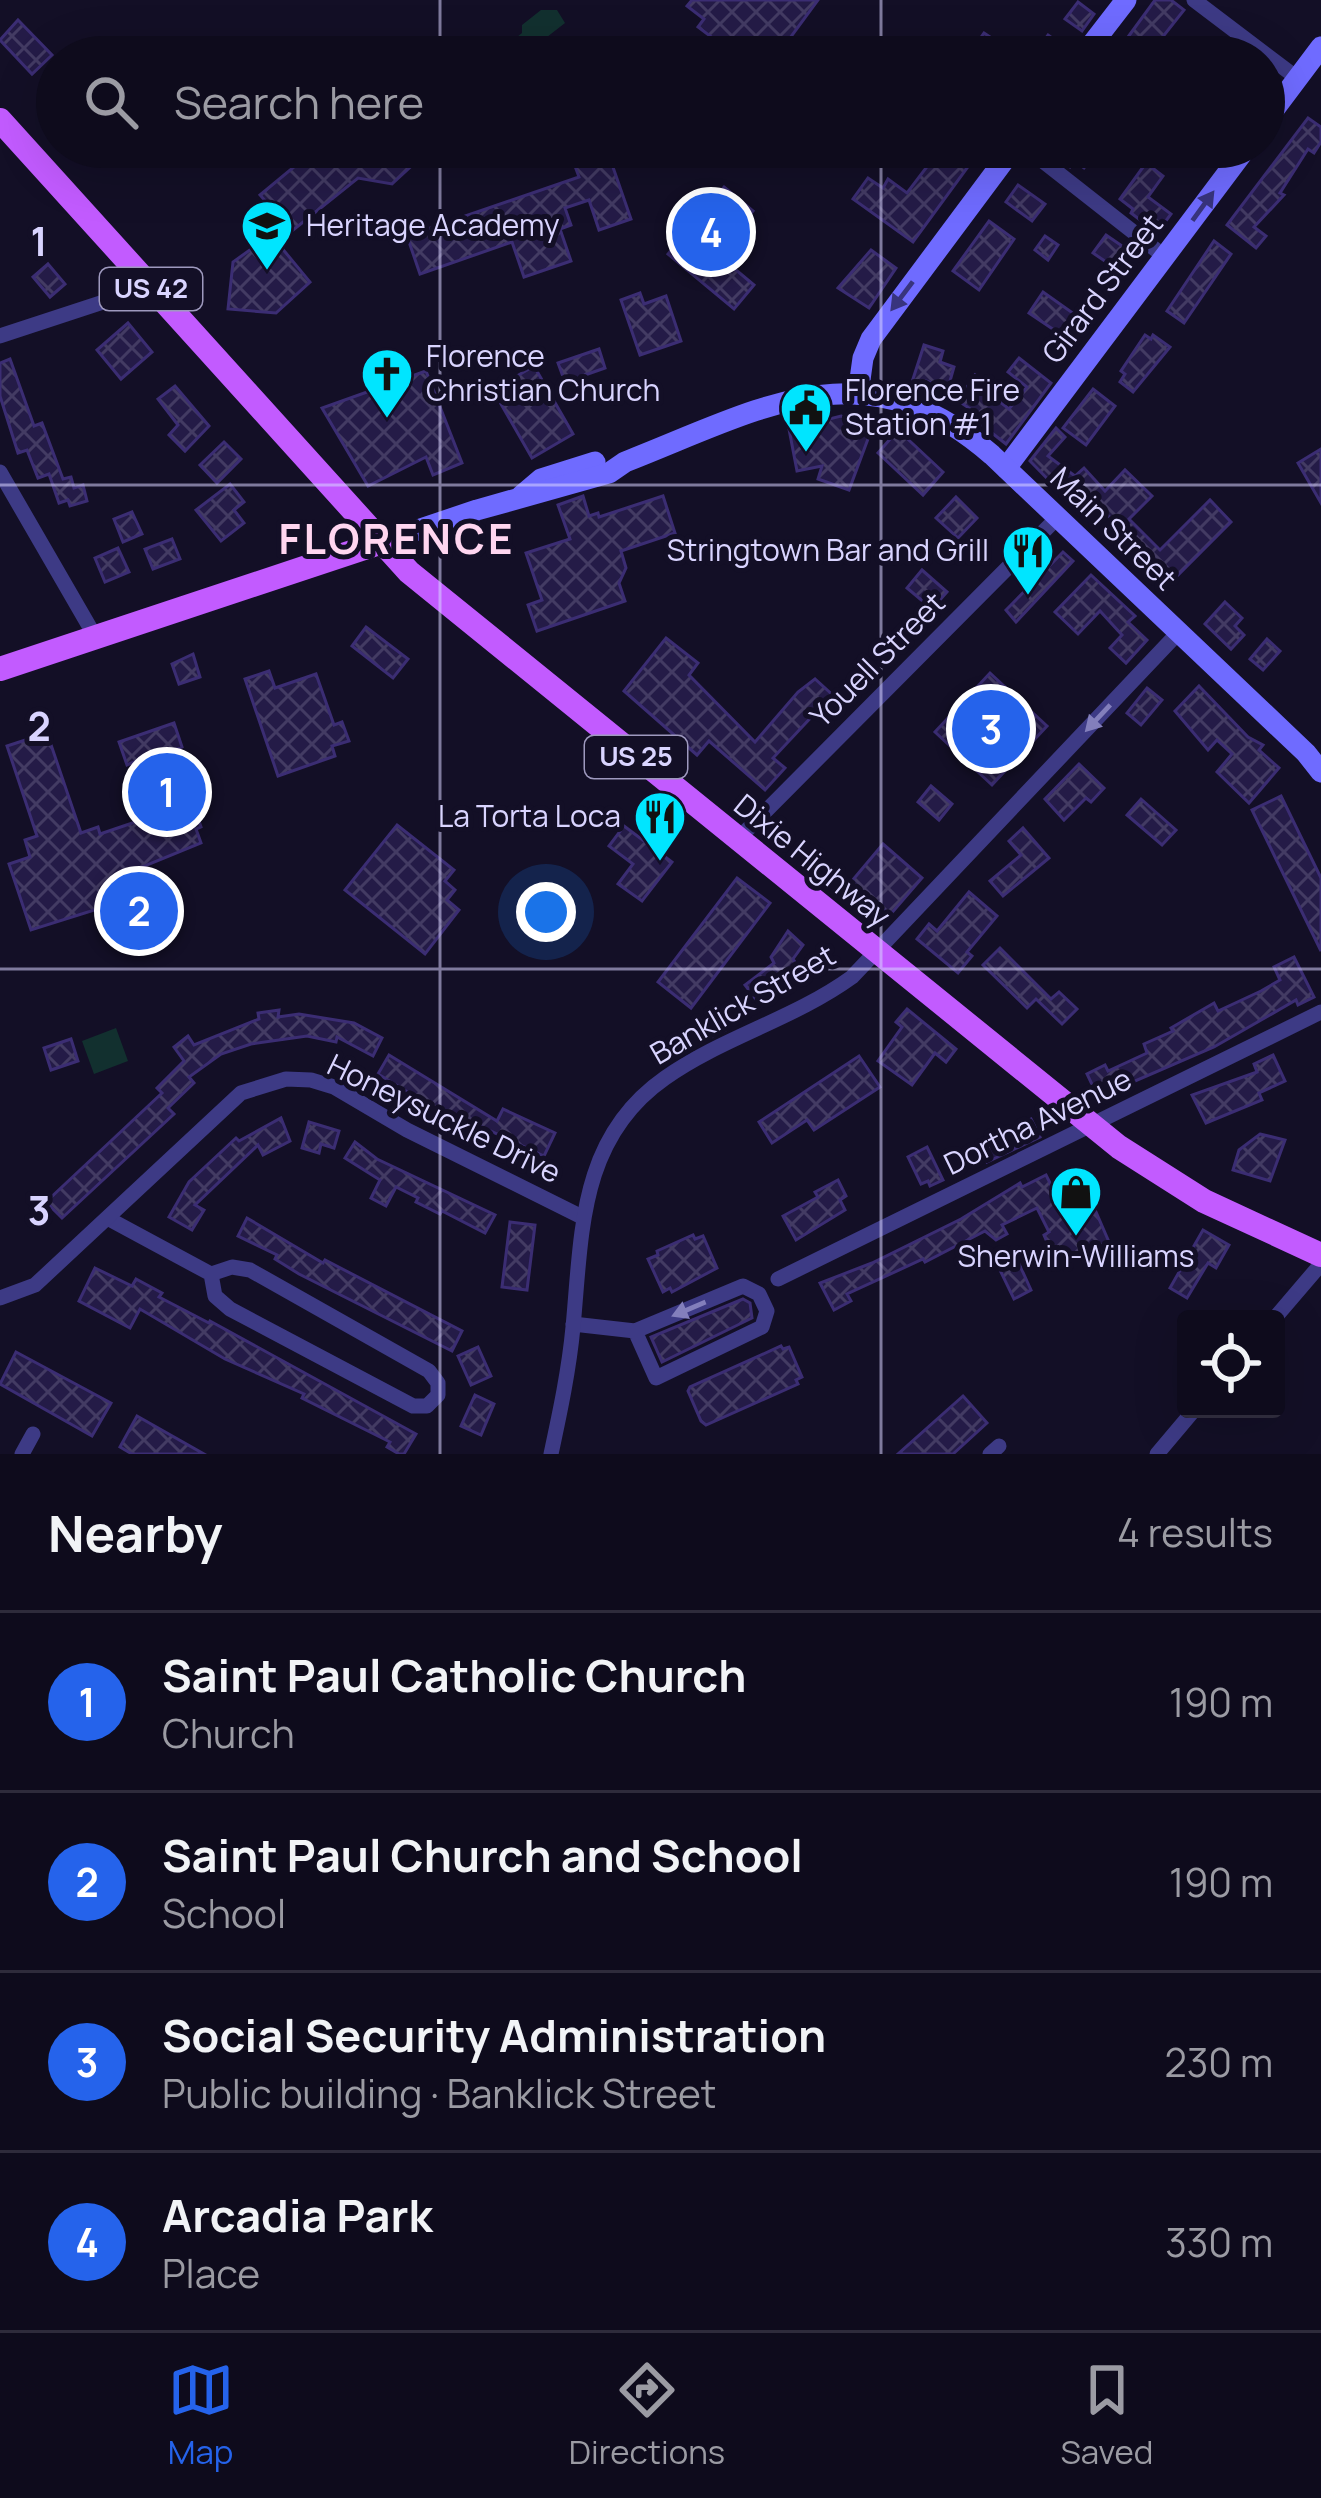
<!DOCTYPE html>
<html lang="en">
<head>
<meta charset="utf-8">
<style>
	body { margin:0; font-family:Manrope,sans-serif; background:#171425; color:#f1f3f6 }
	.controls { position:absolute; right:36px; bottom:36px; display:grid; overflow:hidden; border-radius:12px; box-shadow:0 12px 48px #0002 }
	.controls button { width:108px; height:108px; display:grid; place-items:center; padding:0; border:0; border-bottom:3px solid #2e2b3b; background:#0e0b1c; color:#f1f3f6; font:60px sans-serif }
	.you { position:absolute; left:546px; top:912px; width:42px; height:42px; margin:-30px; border:9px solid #fff; border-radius:50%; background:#1a73e8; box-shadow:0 0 0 18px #1a73e833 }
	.badge { display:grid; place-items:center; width:78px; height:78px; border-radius:50%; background:#2563eb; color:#fff; font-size:39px; font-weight:700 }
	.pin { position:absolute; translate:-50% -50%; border:6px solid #fff; box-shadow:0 3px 12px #0006 }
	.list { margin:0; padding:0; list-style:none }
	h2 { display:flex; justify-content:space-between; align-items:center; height:156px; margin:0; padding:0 48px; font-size:51px }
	h2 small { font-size:39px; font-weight:400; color:#9b9ba3 }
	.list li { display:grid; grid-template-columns:78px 1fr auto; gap:36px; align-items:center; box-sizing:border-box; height:180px; padding:0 48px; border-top:3px solid #2e2b3b }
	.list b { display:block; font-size:45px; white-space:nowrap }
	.list p { margin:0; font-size:39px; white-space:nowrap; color:#9b9ba3 }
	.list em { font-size:39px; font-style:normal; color:#9b9ba3 }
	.icon { flex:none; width:66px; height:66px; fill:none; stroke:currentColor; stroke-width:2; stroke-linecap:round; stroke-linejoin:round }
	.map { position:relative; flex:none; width:1321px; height:1454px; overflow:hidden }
	.search { position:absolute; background:#0e0b1c; box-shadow:0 12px 48px #0002; left:36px; right:36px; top:36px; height:132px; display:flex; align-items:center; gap:30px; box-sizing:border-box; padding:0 42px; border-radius:66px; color:#9b9ba3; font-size:45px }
	.sheet { height:876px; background:#0e0b1c }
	nav { display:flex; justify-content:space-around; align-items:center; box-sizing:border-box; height:168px; border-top:3px solid #2e2b3b; background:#0e0b1c; font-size:33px; color:#9b9ba3 }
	nav a { display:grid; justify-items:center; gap:6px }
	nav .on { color:#2563eb }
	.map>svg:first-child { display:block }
	.park { fill:#12302f }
	.building { fill:url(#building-cross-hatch); stroke:#3b2d73; stroke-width:3 }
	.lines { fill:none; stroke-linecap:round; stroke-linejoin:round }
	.street { stroke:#3d3a85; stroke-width:15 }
	.secondary { stroke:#6f6bff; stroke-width:21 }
	.primary { stroke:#c25bff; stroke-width:24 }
	.oneway { fill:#38347d }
	.oneway2 { fill:#837fbc }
	.grid { fill:none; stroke:#d9d4ff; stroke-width:3; stroke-opacity:0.55 }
	.labels { text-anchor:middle; stroke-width:10; stroke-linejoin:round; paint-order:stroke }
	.shield { fill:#130f26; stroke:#9e99be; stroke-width:3 }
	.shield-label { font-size:27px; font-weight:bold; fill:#d9d4ff }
	.poi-label { font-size:30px; fill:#d9d4ff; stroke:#130f26; text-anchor:start }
	.street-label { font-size:30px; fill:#d9d4ff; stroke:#130f26 }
	.district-label { font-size:42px; font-weight:bold; letter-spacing:3px; fill:#ffd6f0; stroke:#130f26 }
	.grid-label { font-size:39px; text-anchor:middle; font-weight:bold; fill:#d9d4ff; stroke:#130f26; stroke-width:10; stroke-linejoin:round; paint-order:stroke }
</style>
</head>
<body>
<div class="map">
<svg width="1321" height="1454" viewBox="0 0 1321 1454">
	<defs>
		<pattern id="building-cross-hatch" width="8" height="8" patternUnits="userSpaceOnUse" patternTransform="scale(3)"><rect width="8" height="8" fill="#241b47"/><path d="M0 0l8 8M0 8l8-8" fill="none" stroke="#433b63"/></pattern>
	</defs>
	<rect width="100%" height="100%" fill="#130f26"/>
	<!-- park -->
	<g class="park">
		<polygon points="541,10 557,10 565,23 547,37 554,57 518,57 511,42 522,33 522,25"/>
		<polygon points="116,1028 128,1061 94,1074 82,1041"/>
	</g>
	<!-- building -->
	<g class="building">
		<polygon points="692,0 818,0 776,57 738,57 698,27 704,19 687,6"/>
		<polygon points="1155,0 1171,0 1184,10 1150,53 1128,37"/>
		<polygon points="1078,2 1094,14 1082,31 1065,19"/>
		<polygon points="18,20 52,55 32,74 0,40"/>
		<polygon points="984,33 1002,45 994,57 967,57"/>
		<polygon points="1048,35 1066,48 1059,57 1032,57"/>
		<polygon points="1308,118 1321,127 1321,142 1314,153 1308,149 1280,193 1284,195 1254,227 1266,236 1256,248 1227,225"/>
		<polygon points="318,147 432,147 392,184 358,178 292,231 260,195"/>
		<polygon points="568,147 606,147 631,219 599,230 589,200 565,208 571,225 560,229 571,261 524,277 512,242 420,274 407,236 579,177"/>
		<polygon points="942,147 987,147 978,160 975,157 913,242 853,199 868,178 883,188 888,179 907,193"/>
		<polygon points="1062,147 1084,147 1094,155 1084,168 1075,161 1070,167 1056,156"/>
		<polygon points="1146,163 1163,176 1148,197 1171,214 1157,233 1131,213 1133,209 1120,199"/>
		<polygon points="1018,185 1045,204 1032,221 1006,202"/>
		<polygon points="724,187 753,211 717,254 754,285 734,309 668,254"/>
		<polygon points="989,221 1014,239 979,290 953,271"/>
		<polygon points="271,235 310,282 276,313 228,309 233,262"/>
		<polygon points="1106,235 1131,252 1118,270 1093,253"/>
		<polygon points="1045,236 1058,245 1048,260 1035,250"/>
		<polygon points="1214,241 1231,254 1184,323 1167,311"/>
		<polygon points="871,250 896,268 869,308 838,288"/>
		<polygon points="48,264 65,284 50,297 33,277"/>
		<polygon points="1043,292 1077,316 1063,336 1029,313"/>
		<polygon points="640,293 644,304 666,296 681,341 640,355 621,300"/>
		<polygon points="128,323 152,352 121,379 97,350"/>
		<polygon points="1145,335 1151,339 1153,335 1170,347 1133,392 1120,382 1125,374 1121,371"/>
		<polygon points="924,345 943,351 940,362 954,367 948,388 926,381 925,386 912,382"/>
		<polygon points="599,349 605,368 565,382 558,363"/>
		<polygon points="1019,358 1051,383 1006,444 978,422 982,417 960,402 960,398 975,375 996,390 992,396 1009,409 1027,387 1008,372"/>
		<polygon points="10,359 34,426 42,423 63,479 71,477 74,488 83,485 87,501 70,506 68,500 59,503 49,474 38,478 27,450 18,453 0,396 0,363"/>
		<polygon points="534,366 573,434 532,458 493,390"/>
		<polygon points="426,371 462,463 433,475 426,457 368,486 322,408"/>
		<polygon points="175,386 209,426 185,451 169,435 178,425 158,399"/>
		<polygon points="1093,389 1115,406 1086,445 1063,428"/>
		<polygon points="841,416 872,428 849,490 818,479 822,466 797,471 789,429"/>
		<polygon points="1056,428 1065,437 1048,456 1075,476 1084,468 1105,491 1125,470 1152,496 1129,519 1160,550 1210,500 1231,522 1171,582 1151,561 1142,570 1123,551 1134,541 1087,495 1074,506 1030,461"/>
		<polygon points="898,430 943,472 923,495 878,453"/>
		<polygon points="224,442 241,459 217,483 200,465"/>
		<polygon points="1321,449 1321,503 1298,463"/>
		<polygon points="230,484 244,502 234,510 244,523 221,541 196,510"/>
		<polygon points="583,496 589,516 598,513 599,517 663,496 675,533 621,551 626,568 619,583 625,601 537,631 528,605 542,600 526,553 570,539 558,505"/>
		<polygon points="956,497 977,518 958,538 936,518"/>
		<polygon points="132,512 142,534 123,542 114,519"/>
		<polygon points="172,539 180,559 153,569 145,549"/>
		<polygon points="118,548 129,572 105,582 95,558"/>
		<polygon points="1063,552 1073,561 1016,622 1006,610"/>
		<polygon points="922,570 947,592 932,609 907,588"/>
		<polygon points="1091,575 1135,616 1128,622 1147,640 1126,663 1110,648 1122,635 1100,611 1078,634 1055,612"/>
		<polygon points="1225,602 1242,618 1235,626 1244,635 1231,649 1205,624"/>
		<polygon points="366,627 408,659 393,678 352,646"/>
		<polygon points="666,638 698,663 689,675 755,742 798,692 815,679 836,698 818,710 773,758 785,768 765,790 709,741 697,755 624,691"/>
		<polygon points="1267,639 1280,651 1263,670 1250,659"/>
		<polygon points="193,654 200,677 179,684 172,664"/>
		<polygon points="269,671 275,688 316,674 334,725 342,722 349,741 332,746 335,756 278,776 245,679"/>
		<polygon points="990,673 1047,726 992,785 935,732"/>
		<polygon points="1199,686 1248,737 1263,745 1259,750 1279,768 1249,803 1217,772 1232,754 1217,740 1208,750 1175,711"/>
		<polygon points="1147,688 1162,700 1141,725 1127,713"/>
		<polygon points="174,723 182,747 175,750 201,827 196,829 201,843 115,878 123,901 31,930 9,864 30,857 25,840 37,836 7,746 47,733 81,833 98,827 100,834 153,816 134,762 127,765 119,742"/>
		<polygon points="1079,764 1104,788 1091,802 1086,798 1064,820 1045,799"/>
		<polygon points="931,786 952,804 939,820 918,802"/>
		<polygon points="1281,796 1321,878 1321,951 1252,810"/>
		<polygon points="1141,799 1176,830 1162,845 1127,815"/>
		<polygon points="397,825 454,870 445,881 455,890 447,900 459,910 425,954 345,890"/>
		<polygon points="624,826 672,862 642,901 618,884 633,864 609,846"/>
		<polygon points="1023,828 1049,858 1003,896 990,881 1021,855 1009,841"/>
		<polygon points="883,844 922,878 890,915 851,882"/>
		<polygon points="737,878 770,903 691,1008 658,982"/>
		<polygon points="969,892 997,916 967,952 972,956 958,973 917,939 929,924 937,931"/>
		<polygon points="788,931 803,945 793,959 805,977 761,1006 745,985 774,963 771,957"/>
		<polygon points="1000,948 1051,999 1059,992 1077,1009 1062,1024 1036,999 1027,1008 983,965"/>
		<polygon points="1294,957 1314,997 1298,1005 1296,1000 1214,1047 1098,1097 1087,1074 1105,1065 1108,1071 1147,1053 1144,1044 1173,1031 1171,1028 1214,1003 1218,1011 1261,991 1280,980 1274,967"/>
		<polygon points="907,1009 956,1049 946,1062 935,1053 912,1085 878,1061 902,1027 896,1022"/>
		<polygon points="279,1010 278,1017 299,1014 354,1023 382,1038 373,1056 337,1037 336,1042 307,1036 251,1044 221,1054 189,1077 194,1083 168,1108 174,1114 62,1218 46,1202 162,1093 157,1088 184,1061 174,1047 188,1036 194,1045 259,1019 258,1013"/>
		<polygon points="713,1011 726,1030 701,1042 692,1029"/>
		<polygon points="71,1039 78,1061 51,1070 44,1048"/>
		<polygon points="389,1055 497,1121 503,1109 555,1133 544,1156 480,1126 475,1134 409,1098 411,1094 378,1074"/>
		<polygon points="1273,1055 1285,1081 1259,1093 1262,1100 1206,1123 1192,1095 1257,1072 1254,1064"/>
		<polygon points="859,1056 880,1087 814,1130 807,1120 772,1143 759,1122"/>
		<polygon points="281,1118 290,1141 263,1155 258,1145 195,1205 204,1210 192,1230 169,1217 189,1182 236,1138 239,1141"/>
		<polygon points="1031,1119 1040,1137 987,1162 979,1144"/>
		<polygon points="309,1122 339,1131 334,1148 321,1144 319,1153 302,1148"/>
		<polygon points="1260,1134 1285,1140 1270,1181 1233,1170 1239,1150"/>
		<polygon points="355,1142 377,1159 495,1215 485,1233 442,1211 440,1214 416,1202 418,1198 396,1187 386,1206 371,1198 380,1180 345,1158"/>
		<polygon points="927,1147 943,1180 930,1186 928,1181 921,1184 908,1157"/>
		<polygon points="1046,1175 1070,1223 1096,1212 1109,1242 1057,1265 1044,1235 1049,1232 1037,1208 1002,1225 1007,1234 996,1240 985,1231 925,1262 923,1259 847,1294 851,1301 834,1310 820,1283 872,1263 961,1219 1020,1183 1022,1187"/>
		<polygon points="838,1180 846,1196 840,1200 845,1210 796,1240 783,1216 818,1197 815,1192"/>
		<polygon points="247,1218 323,1263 325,1260 462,1331 452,1351 299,1274 275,1259 277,1255 238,1236"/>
		<polygon points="510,1222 535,1225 527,1290 502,1287"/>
		<polygon points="1203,1230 1229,1245 1216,1268 1208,1263 1187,1298 1170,1288"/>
		<polygon points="693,1235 695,1239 703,1236 717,1268 672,1292 670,1288 663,1292 648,1259 658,1255 657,1251"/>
		<polygon points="1016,1257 1031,1290 1014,1299 998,1266"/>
		<polygon points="95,1268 132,1286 136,1279 162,1293 159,1297 209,1323 210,1321 416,1434 404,1454 399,1454 387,1447 390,1442 302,1398 304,1394 225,1359 140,1309 130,1328 79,1301"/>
		<polygon points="743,1299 750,1303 752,1318 662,1362 651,1337"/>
		<polygon points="781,1346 783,1349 789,1347 802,1377 796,1380 798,1384 706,1425 701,1421 688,1391 690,1387"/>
		<polygon points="478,1347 491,1376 471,1385 458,1356"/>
		<polygon points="16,1352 111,1403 92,1436 0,1384"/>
		<polygon points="475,1395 494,1404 481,1435 461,1426"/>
		<polygon points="963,1396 987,1423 953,1454 898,1454"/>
		<polygon points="137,1416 204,1454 132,1454 120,1447"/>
	</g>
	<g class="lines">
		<!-- street -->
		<g class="street">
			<polyline points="1194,0 1297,78"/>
			<polyline points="1025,147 1165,257"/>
			<polyline points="0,336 149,287"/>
			<polyline points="0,472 96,638"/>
			<polyline points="738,839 1056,519"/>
			<polyline points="109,1219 211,1274 215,1296 230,1309 413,1406 427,1406 438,1395 438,1383 429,1371 250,1270 232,1267 211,1274"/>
			<polyline points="778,1279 1321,1012"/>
			<polyline points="0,1298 35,1285 241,1093 286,1079 311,1080 334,1087 407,1130 582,1217"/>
			<polyline points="1274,1319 1321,1264"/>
			<polyline points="573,1324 635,1331 743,1286 759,1294 767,1311 762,1327 656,1378 635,1331"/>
			<polyline points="22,1454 33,1434"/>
			<path d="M551,1454C560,1412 569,1370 573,1327C582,1232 579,1138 665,1078C723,1037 794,1019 852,977L1178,633"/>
			<polyline points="990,1454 999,1446"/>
			<polyline points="1157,1454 1195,1409"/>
		</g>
		<!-- secondary -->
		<g class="secondary">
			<polyline points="1082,57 1126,0"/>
			<polyline points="1264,123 1321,47"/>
			<polyline points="858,394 863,358 871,339 1014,147"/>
			<polyline points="1006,468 1247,147"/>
			<polyline points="521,496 541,479 595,462"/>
			<path d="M379,543L477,510L609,473L625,462C761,409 864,343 992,455L1306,753L1321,772"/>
		</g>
		<!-- primary -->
		<g class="primary">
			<polyline points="0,120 409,572 1119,1147 1204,1201 1321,1255"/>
			<polyline points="0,669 379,543"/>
		</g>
	</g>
	<!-- one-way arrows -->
	<defs><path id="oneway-solid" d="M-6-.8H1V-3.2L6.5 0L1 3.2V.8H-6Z" transform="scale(3)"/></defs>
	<g class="oneway">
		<use href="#oneway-solid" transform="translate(1203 206) rotate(-54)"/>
		<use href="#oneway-solid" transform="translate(902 296) rotate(127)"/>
	</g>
	<g class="oneway2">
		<use href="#oneway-solid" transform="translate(1098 718) rotate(133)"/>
		<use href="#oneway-solid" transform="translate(689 1309) rotate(157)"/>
	</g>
	<!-- grid -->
	<path class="grid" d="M440,0V57M881,0V57M440,147V1454M881,147V1454M0,485H1321M0,969H1321"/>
	<!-- icons -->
	<defs>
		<g id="school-pin" transform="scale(2.7)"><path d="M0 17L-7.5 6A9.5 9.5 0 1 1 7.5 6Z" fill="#00e5ff" stroke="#130f26"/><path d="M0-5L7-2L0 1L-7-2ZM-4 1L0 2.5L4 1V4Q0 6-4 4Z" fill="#111"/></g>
		<g id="church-pin" transform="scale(2.7)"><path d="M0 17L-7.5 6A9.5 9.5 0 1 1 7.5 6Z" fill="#00e5ff" stroke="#130f26"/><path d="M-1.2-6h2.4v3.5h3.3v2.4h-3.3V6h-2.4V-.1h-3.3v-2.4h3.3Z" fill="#111"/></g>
		<g id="civic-pin" transform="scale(2.7)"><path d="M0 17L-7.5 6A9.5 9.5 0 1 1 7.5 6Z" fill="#00e5ff" stroke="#130f26"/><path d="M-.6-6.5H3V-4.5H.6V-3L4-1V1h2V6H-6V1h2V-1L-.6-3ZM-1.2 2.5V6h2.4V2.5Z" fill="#111"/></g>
		<g id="restaurant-pin" transform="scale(2.7)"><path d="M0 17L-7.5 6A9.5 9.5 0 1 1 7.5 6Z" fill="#00e5ff" stroke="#130f26"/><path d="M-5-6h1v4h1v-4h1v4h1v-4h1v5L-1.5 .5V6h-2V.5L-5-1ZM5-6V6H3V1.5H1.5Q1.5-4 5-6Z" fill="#111"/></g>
		<g id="shop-pin" transform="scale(2.7)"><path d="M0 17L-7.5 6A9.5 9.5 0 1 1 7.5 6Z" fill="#00e5ff" stroke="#130f26"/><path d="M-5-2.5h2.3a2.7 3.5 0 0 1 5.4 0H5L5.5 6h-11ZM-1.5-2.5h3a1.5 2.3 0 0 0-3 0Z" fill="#111"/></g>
	</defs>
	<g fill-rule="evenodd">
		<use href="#school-pin" x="267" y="226"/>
		<use href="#church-pin" x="387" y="374"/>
		<use href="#civic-pin" x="806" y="408"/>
		<use href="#restaurant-pin" x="1028" y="551"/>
		<use href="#restaurant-pin" x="660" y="817"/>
		<use href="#shop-pin" x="1076" y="1192"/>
	</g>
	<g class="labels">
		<!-- shield labels -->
		<g class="shield">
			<rect x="100" y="268" width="102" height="42" rx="9"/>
			<rect x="585" y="736" width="102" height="42" rx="9"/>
		</g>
		<g class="shield-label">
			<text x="151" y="298">US 42</text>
			<text x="636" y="766">US 25</text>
		</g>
		<!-- poi labels -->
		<g class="poi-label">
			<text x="306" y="236">Heritage Academy</text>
			<text x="426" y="367">Florence<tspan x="426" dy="34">Christian Church</tspan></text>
			<text x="845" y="401">Florence Fire<tspan x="845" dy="34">Station #1</tspan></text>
			<text x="989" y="561" text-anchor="end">Stringtown Bar and Grill</text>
			<text x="621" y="827" text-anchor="end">La Torta Loca</text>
			<text x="1076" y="1267" text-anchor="middle">Sherwin-Williams</text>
		</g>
		<!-- street labels -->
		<g class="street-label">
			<text transform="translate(1103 289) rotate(-53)" y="10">Girard Street</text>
			<text transform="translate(1113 529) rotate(44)" y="10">Main Street</text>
			<text transform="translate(878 660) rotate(-45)" y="10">Youell Street</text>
			<text transform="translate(812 861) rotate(39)" y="10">Dixie Highway</text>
			<text transform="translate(743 1005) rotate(-30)" y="10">Banklick Street</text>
			<text transform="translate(444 1119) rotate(26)" y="10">Honeysuckle Drive</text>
			<text transform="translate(1038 1122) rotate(-26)" y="10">Dortha Avenue</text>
		</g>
		<!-- district labels -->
		<g class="district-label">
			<text x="397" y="554">FLORENCE</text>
		</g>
	</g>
	<g class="grid-label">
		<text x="39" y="256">1</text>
		<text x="39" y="741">2</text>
		<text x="39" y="1225">3</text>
	</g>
</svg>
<div class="controls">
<button><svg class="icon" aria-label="locate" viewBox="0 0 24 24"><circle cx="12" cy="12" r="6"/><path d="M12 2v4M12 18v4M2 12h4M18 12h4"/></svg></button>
</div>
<div class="you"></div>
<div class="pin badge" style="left:167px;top:792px">1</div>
<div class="pin badge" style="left:139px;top:911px">2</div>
<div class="pin badge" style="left:991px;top:729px">3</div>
<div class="pin badge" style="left:711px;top:232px">4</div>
<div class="search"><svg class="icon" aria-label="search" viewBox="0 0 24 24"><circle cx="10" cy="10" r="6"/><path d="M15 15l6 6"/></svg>Search here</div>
</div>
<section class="sheet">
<h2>Nearby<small>4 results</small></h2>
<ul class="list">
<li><span class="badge">1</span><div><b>Saint Paul Catholic Church</b><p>Church</p></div><em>190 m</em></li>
<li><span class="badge">2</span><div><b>Saint Paul Church and School</b><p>School</p></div><em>190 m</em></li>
<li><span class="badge">3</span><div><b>Social Security Administration</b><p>Public building · Banklick Street</p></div><em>230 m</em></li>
<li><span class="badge">4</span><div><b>Arcadia Park</b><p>Place</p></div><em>330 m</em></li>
</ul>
</section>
<nav>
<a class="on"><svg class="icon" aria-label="map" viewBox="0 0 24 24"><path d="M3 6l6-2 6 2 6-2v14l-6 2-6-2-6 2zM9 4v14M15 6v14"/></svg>Map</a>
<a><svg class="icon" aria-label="directions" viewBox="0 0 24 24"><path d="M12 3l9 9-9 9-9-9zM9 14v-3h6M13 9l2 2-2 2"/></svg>Directions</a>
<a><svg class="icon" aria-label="saved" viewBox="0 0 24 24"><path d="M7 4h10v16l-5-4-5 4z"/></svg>Saved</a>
</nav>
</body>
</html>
